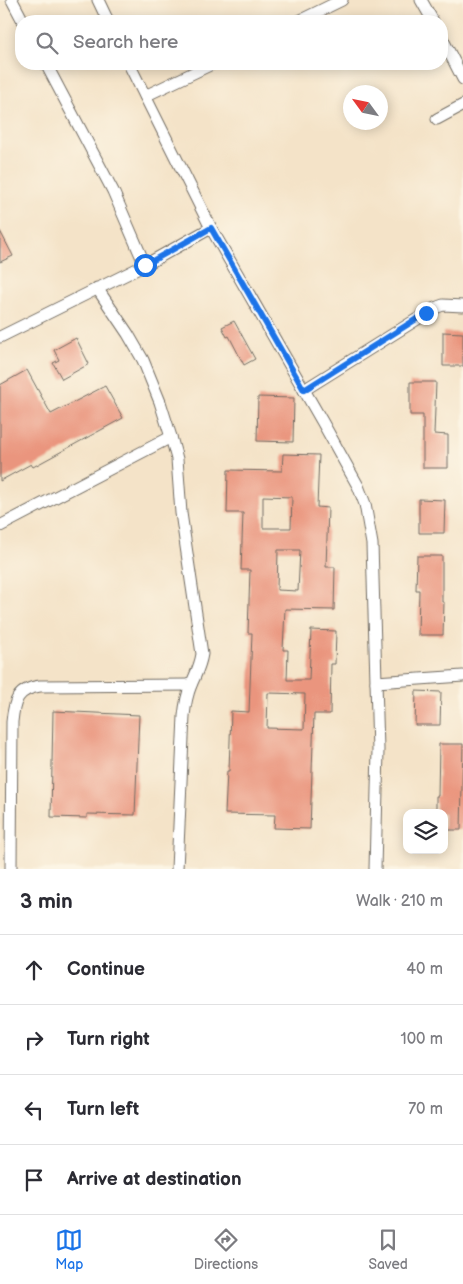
<!DOCTYPE html>
<html lang="en">
<head>
<meta charset="utf-8">
<style>
	body { margin:0; font-family:"Balsamiq Sans",sans-serif; background:#f2f2f3; color:#2b2b33 }
	.controls { position:absolute; right:15px; bottom:15px; display:grid; overflow:hidden; border-radius:10px; box-shadow:0 2px 12px #0003 }
	.controls button { width:45px; height:45px; display:grid; place-items:center; padding:0; border:0; border-bottom:1px solid #e1e1e2; background:#fff; color:#2b2b33; font:25px sans-serif }
	.compass { position:absolute; left:343px; top:85px; width:45px; height:45px; border-radius:50%; background:#fff; box-shadow:0 2px 12px #0003; rotate:303deg }
	.stop { position:absolute; width:15px; height:15px; margin:-11px; border:4px solid #1a73e8; border-radius:50%; background:#fff }
	.stop.end { background:#1a73e8; border-color:#fff; box-shadow:0 1px 5px #0008 }
	.list { margin:0; padding:0; list-style:none }
	h2 { display:flex; justify-content:space-between; align-items:center; height:65px; margin:0; padding:0 20px; font-size:21px }
	h2 small { font-size:16px; font-weight:400; color:#7c7c81 }
	.list li { display:grid; grid-template-columns:32px 1fr auto; gap:15px; align-items:center; box-sizing:border-box; height:70px; padding:0 20px; border-top:1px solid #e1e1e2 }
	.list b { display:block; font-size:19px; white-space:nowrap }
	.list em { font-size:16px; font-style:normal; color:#7c7c81 }
	.icon { flex:none; width:28px; height:28px; fill:none; stroke:currentColor; stroke-width:2; stroke-linecap:round; stroke-linejoin:round }
	.map { position:relative; flex:none; width:463px; height:869px; overflow:hidden }
	.search { position:absolute; background:#fff; box-shadow:0 2px 12px #0003; left:15px; right:15px; top:15px; height:55px; display:flex; align-items:center; gap:12px; box-sizing:border-box; padding:0 18px; border-radius:20px; color:#7c7c81; font-size:19px }
	.sheet { height:345px; background:#fff }
	nav { display:flex; justify-content:space-around; align-items:center; box-sizing:border-box; height:70px; border-top:1px solid #e1e1e2; background:#fff; font-size:14px; color:#7c7c81 }
	nav a { display:grid; justify-items:center; gap:2px }
	nav .on { color:#1a73e8 }
	.map>svg:first-child { display:block }
	.building { fill:#ea957e; fill-rule:evenodd }
	.lines { fill:none; stroke-linecap:round; stroke-linejoin:round }
	.street-casing { stroke:#716b62; stroke-width:13 }
	.street { stroke:#fff; stroke-width:11 }
	.route { stroke:#1a73e8; stroke-width:6 }
</style>
</head>
<body>
<div class="map">
<svg width="463" height="869" viewBox="0 0 463 869">
	<rect width="100%" height="100%" fill="#fcf5e5"/>
	<filter id="ink" filterUnits="userSpaceOnUse"><feTurbulence type="fractalNoise" baseFrequency=".02" numOctaves="2"/><feDisplacementMap in="SourceGraphic" scale="10" xChannelSelector="R" yChannelSelector="G"/><feConvolveMatrix kernelMatrix="1 2 1 2 8 2 1 2 1" color-interpolation-filters="sRGB"/></filter>
	<filter id="wash" filterUnits="userSpaceOnUse"><feTurbulence type="fractalNoise" baseFrequency=".0096" numOctaves="4" result="noise"/><feDisplacementMap in="SourceGraphic" scale="20" xChannelSelector="R" yChannelSelector="G"/><feGaussianBlur stdDeviation="1.12" result="paint"/><feColorMatrix in="noise" values="0 0 0 0 0 0 0 0 0 0 0 0 0 0 0 0 0 1.4 0 .05"/><feComposite in="paint" operator="in"/></filter>
	<g filter="url(#wash)">
		<rect width="100%" height="100%" fill="#f4e3c8"/>
		<g id="blocks">
			<!-- building -->
			<g class="building">
				<polygon points="0,231 13,256 0,262"/>
				<polygon points="234,321 255,359 244,365 229,336 227,337 222,327"/>
				<polygon points="443,332 463,333 463,366 443,366"/>
				<polygon points="76,338 89,364 62,379 53,363 59,360 54,350"/>
				<polygon points="27,370 51,414 105,386 123,418 33,467 31,464 0,481 0,385"/>
				<polygon points="410,382 436,382 434,434 448,435 448,468 423,468 423,415 410,415"/>
				<polygon points="258,397 294,398 293,442 257,441"/>
				<path d="M283,454L319,455L317,507L328,508L326,567H335L334,610L285,609L283,650H288L287,680H309L311,630L336,631L335,664H331L330,714H314L310,829L274,828L275,815L225,814L227,771H229L231,711L249,712L252,633H248L250,570H241L243,513H227L228,470L282,471ZM263,496L292,497L291,528H263ZM278,550H300L298,591L277,590ZM268,693L305,694L304,729L267,728Z"/>
				<polygon points="419,499 445,500 444,533 419,533"/>
				<polygon points="417,556 442,556 442,602 444,602 443,635 418,635 419,590 416,590"/>
				<polygon points="416,691 441,692 440,725 415,725"/>
				<polygon points="53,711 139,715 135,815 87,814 87,818 51,817"/>
				<polygon points="439,744 463,744 461,830 444,830 444,813 436,813 436,796 438,796"/>
			</g>
		</g>
	</g>
	<g filter="url(#ink)">
		<use href="#blocks" fill-opacity="0" stroke="#716b62" stroke-width="1"/>
		<g class="lines">
			<!-- street casing -->
			<g class="street-casing">
				<g id="street">
					<polyline points="12,0 23,21"/>
					<polyline points="98,0 108,21"/>
					<polyline points="421,0 433,21"/>
					<polyline points="299,21 342,0"/>
					<polyline points="442,38 463,79"/>
					<polyline points="46,64 113,191 145,265"/>
					<polyline points="145,96 212,64"/>
					<polyline points="437,119 463,105"/>
					<polyline points="211,228 323,423 358,486 365,504 372,544 378,750 375,869"/>
					<path d="M97,288L128,334L143,360L160,402L171,437L177,459L181,513L202,654C200,667 196,673 191,685C187,695 185,706 184,716L177,869"/>
					<polyline points="0,337 145,265 211,228 129,64"/>
					<polyline points="304,390 435,308 443,305 463,306"/>
					<polyline points="0,526 171,437"/>
					<polyline points="376,682 463,676"/>
					<path d="M11,869L12,722C14,701 17,689 40,686L191,685"/>
				</g>
			</g>
			<!-- street -->
			<use href="#street" class="street"/>
		</g>
	</g>
	<g class="lines" filter="url(#ink)">
		<!-- route -->
		<polyline class="route" points="145,265 211,228 304,390 426,313"/>
	</g>
</svg>
<div class="controls">
<button><svg class="icon" aria-label="layers" viewBox="0 0 24 24"><path d="M12 4l9 5-9 5-9-5zM3 14l9 5 9-5"/></svg></button>
</div>
<svg class="compass" viewBox="-18 -18 36 36"><path d="M0-13l5 13h-10z" fill="#e53935"/><path d="M0 13l5-13h-10z" fill="#7c7c81"/></svg>
<div class="stop" style="left:145px;top:265px"></div>
<div class="stop end" style="left:426px;top:313px"></div>
<div class="search"><svg class="icon" aria-label="search" viewBox="0 0 24 24"><circle cx="10" cy="10" r="6"/><path d="M15 15l6 6"/></svg>Search here</div>
</div>
<section class="sheet">
<h2>3 min<small>Walk · 210 m</small></h2>
<ul class="list">
<li><svg class="icon" aria-label="ahead" viewBox="0 0 24 24"><path d="M12 20V5M6 11l6-6 6 6"/></svg><div><b>Continue</b></div><em>40 m</em></li>
<li><svg class="icon" aria-label="right" viewBox="0 0 24 24"><path d="M7 20v-9h11M14 6l5 5-5 5"/></svg><div><b>Turn right</b></div><em>100 m</em></li>
<li><svg class="icon" aria-label="left" viewBox="0 0 24 24"><path d="M17 20v-9H6M10 6l-5 5 5 5"/></svg><div><b>Turn left</b></div><em>70 m</em></li>
<li><svg class="icon" aria-label="arrive" viewBox="0 0 24 24"><path d="M6 21V4h12l-3 4 3 4H6"/></svg><div><b>Arrive at destination</b></div></li>
</ul>
</section>
<nav>
<a class="on"><svg class="icon" aria-label="map" viewBox="0 0 24 24"><path d="M3 6l6-2 6 2 6-2v14l-6 2-6-2-6 2zM9 4v14M15 6v14"/></svg>Map</a>
<a><svg class="icon" aria-label="directions" viewBox="0 0 24 24"><path d="M12 3l9 9-9 9-9-9zM9 14v-3h6M13 9l2 2-2 2"/></svg>Directions</a>
<a><svg class="icon" aria-label="saved" viewBox="0 0 24 24"><path d="M7 4h10v16l-5-4-5 4z"/></svg>Saved</a>
</nav>
</body>
</html>
